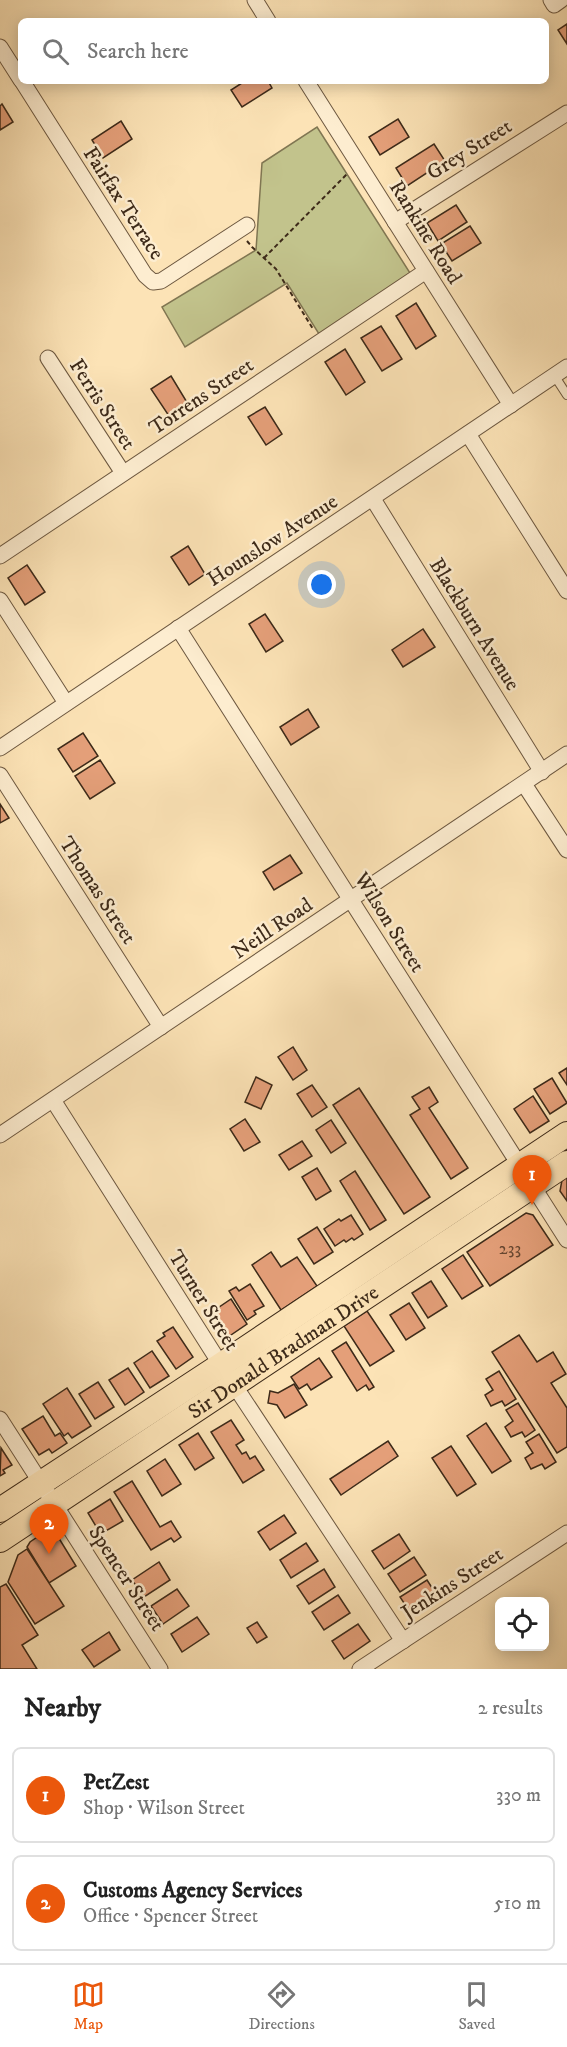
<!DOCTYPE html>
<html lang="en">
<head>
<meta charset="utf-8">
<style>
	body { margin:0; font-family:"IM FELL DW Pica",serif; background:#f2f2f2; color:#222 }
	.controls { position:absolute; right:18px; bottom:18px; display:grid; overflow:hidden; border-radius:9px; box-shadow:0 3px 15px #0003 }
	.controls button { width:54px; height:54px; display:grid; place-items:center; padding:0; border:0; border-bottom:2px solid #e0e0e0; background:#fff; color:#222; font:30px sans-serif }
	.you { position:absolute; left:322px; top:585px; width:21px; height:21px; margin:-15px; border:4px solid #fff; border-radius:50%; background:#1a73e8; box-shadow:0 0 0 9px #1a73e833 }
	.badge { display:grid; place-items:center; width:39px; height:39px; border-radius:50%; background:#ea580c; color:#fff; font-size:20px; font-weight:700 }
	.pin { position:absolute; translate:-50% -50px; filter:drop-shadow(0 2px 3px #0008) }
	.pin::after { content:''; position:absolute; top:32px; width:21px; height:18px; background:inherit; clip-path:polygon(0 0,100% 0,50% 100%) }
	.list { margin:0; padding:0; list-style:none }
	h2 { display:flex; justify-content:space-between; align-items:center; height:78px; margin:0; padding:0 24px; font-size:26px }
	h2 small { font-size:20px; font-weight:400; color:#767676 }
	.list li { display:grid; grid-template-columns:39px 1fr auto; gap:18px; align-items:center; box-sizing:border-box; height:96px; margin:0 12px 12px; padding:0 12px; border:2px solid #e0e0e0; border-radius:9px }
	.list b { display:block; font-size:22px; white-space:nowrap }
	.list p { margin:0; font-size:20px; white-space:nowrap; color:#767676 }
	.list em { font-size:20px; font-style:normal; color:#767676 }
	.icon { flex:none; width:33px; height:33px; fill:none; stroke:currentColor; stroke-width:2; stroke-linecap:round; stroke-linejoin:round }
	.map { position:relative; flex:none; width:567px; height:1669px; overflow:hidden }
	.search { position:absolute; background:#fff; box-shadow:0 3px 15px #0003; left:18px; right:18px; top:18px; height:66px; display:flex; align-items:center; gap:15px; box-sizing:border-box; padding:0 21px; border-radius:9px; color:#767676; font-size:22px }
	.sheet { height:294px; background:#fff }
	nav { display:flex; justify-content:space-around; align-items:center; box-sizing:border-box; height:84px; border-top:2px solid #e0e0e0; background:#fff; font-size:16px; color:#767676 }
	nav a { display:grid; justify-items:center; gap:3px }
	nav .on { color:#ea580c }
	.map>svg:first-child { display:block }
	.green { fill:#c2c38c; stroke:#807652; stroke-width:1.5 }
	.building { fill:#e49f79; stroke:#3d2a19; stroke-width:1.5 }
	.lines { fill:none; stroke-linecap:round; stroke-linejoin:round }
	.service-casing { stroke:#6d5840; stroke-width:10 }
	.minor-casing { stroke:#6d5840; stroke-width:17 }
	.primary-casing { stroke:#3d2a19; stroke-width:26 }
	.path { stroke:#3d2a19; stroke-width:2; stroke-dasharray:4.5 3; stroke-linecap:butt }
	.service { stroke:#fdedd0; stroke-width:8 }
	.minor { stroke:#fdedd0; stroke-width:15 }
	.primary { stroke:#fce3b6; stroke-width:24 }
	.labels { text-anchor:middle; stroke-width:5; stroke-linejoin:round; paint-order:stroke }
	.number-label { font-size:18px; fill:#674731 }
	.street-label { font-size:21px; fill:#3d2a19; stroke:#fdedd0 }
</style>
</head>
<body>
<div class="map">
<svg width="567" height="1669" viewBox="0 0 567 1669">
	<rect width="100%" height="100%" fill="#fce3b6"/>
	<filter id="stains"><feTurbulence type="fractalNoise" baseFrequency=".00333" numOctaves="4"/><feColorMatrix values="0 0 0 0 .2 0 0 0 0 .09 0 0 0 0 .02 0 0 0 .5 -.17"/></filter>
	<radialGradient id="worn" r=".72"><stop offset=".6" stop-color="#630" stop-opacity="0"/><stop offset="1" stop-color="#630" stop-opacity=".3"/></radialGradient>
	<!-- green -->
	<polygon class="green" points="317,127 410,273 319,334 287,283 185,347 162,307 256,250 262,163"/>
	<!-- building -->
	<g class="building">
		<polygon points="567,24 567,44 558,30"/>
		<polygon points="245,81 268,81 272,88 242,107 231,90"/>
		<polygon points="2,104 13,122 0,130 0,106"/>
		<polygon points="398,119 409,137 380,155 369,137"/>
		<polygon points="121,121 132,139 103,158 92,140"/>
		<polygon points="434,144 445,161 407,186 396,168"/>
		<polygon points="456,205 467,222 438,241 427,223"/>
		<polygon points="470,226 481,243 452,261 441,244"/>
		<polygon points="416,303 436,336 416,349 396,316"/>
		<polygon points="381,326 402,359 382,371 361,338"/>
		<polygon points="345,349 365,382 346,395 325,362"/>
		<polygon points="171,376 188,404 169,416 151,389"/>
		<polygon points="265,407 282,434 266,445 248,417"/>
		<polygon points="188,546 205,574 189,585 171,557"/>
		<polygon points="27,565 45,592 25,605 8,578"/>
		<polygon points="265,614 283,641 266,652 249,624"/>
		<polygon points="423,629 435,647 403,667 392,650"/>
		<polygon points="308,709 319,727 291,745 280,727"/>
		<polygon points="83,733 98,756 73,772 58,749"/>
		<polygon points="100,760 115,783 90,799 75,776"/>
		<polygon points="0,804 9,818 0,823"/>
		<polygon points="290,855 302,873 274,890 263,872"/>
		<polygon points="293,1047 307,1070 293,1080 278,1057"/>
		<polygon points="567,1068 567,1085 559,1073"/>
		<polygon points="256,1077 272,1085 261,1109 245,1102"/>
		<polygon points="552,1078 567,1103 550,1114 534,1089"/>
		<polygon points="312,1085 327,1107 312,1117 297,1094"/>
		<polygon points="429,1087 438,1102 429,1108 468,1168 451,1179 410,1115 420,1109 412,1097"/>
		<polygon points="359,1088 430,1197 404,1214 333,1105"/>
		<polygon points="533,1096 549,1121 530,1133 514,1109"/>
		<polygon points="245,1119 260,1142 244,1151 230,1129"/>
		<polygon points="331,1120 346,1143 331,1153 316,1130"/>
		<polygon points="302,1141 312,1156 289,1170 279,1155"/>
		<polygon points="317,1168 331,1191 316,1200 302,1177"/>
		<polygon points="355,1171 386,1220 370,1230 340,1181"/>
		<polygon points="567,1177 567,1201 560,1191 562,1180"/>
		<polygon points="526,1213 533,1215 553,1245 490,1286 467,1252"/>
		<polygon points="351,1215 363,1234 354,1240 352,1238 346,1242 344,1240 335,1246 324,1229 339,1219 341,1221"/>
		<polygon points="317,1227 333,1252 314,1264 298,1239"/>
		<polygon points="271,1252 281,1267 297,1257 317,1286 281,1310 252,1265"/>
		<polygon points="463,1255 483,1286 462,1299 442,1269"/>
		<polygon points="431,1281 447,1306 428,1318 412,1293"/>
		<polygon points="250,1284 264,1306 254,1311 256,1314 247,1320 229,1291 236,1287 239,1291"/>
		<polygon points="231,1299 247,1324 228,1337 212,1312"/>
		<polygon points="409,1303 425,1328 406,1340 390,1315"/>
		<polygon points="367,1311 394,1351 370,1366 344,1326"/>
		<polygon points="173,1327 193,1357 176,1369 157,1341 165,1336 163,1333"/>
		<polygon points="519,1335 537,1362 553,1352 566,1374 551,1383 567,1408 567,1447 557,1453 492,1352"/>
		<polygon points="346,1342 374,1387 369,1390 366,1385 357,1391 332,1351"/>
		<polygon points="152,1351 169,1376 150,1388 134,1363"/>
		<polygon points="319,1358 332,1377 311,1390 307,1384 299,1389 291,1377"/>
		<polygon points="128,1368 144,1392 125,1405 109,1380"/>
		<polygon points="499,1371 516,1399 505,1406 502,1401 491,1406 485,1395 493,1390 486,1379"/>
		<polygon points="98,1382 114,1407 95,1419 79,1394"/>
		<polygon points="294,1384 307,1405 285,1418 277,1405 268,1403 270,1391 278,1393"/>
		<polygon points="67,1388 91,1426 72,1438 68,1433 64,1436 43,1404"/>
		<polygon points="518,1403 535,1430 525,1437 522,1432 511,1437 505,1427 513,1421 506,1410"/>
		<polygon points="43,1416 55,1436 60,1433 67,1443 52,1453 49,1449 39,1455 22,1429"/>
		<polygon points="231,1420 244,1440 236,1445 242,1454 246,1452 250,1459 255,1456 264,1470 243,1483 211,1432"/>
		<polygon points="486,1423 511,1461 492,1473 467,1436"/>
		<polygon points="198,1433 214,1458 195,1470 179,1445"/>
		<polygon points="539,1434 556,1462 545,1469 542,1464 531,1469 525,1458 533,1453 526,1442"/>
		<polygon points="388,1441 398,1456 341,1495 330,1479"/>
		<polygon points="451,1446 476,1484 457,1496 432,1458"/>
		<polygon points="1,1448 12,1465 3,1470 5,1473 0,1476"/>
		<polygon points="165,1459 181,1484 162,1496 147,1471"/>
		<polygon points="132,1481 160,1527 171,1521 181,1537 174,1542 171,1538 151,1550 114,1492"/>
		<polygon points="110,1499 123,1521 104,1532 100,1526 97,1528 88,1513"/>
		<polygon points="284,1515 296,1533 270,1550 258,1532"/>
		<polygon points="52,1527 76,1566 49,1583 27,1547 30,1542"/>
		<polygon points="399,1534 410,1551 384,1569 372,1551"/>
		<polygon points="306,1543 318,1561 291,1578 280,1560"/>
		<polygon points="27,1549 64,1606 35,1624 8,1582 18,1555"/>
		<polygon points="414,1557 426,1575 400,1592 388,1574"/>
		<polygon points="159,1562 170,1580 144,1597 132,1580"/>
		<polygon points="324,1569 335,1587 309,1604 297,1586"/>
		<polygon points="427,1580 438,1597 412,1615 400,1597"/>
		<polygon points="6,1584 38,1635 22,1645 37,1669 0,1669 0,1587"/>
		<polygon points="177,1589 189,1606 163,1624 151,1606"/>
		<polygon points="338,1595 350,1613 324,1630 312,1612"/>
		<polygon points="197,1617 209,1634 182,1652 171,1634"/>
		<polygon points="257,1622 267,1637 257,1643 247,1628"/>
		<polygon points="358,1624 370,1641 344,1659 332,1641"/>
		<polygon points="109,1632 120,1650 94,1667 82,1650"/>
	</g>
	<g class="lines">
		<!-- service casing -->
		<g class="service-casing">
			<polyline id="service" points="554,375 567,395"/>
		</g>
		<!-- minor casing -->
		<g class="minor-casing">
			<g id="minor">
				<polyline points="255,0 268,21"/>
				<polyline points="551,0 554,5 561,0"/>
				<polyline points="0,47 21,80"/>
				<polyline points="22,81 145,275 153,282 161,281 247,225"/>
				<polyline points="306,81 511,405"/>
				<polyline points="395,222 567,113"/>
				<polyline points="48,358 123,473"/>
				<polyline points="468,434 567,591"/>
				<polyline points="373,499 542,772"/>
				<polyline points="0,556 426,271"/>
				<polyline points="0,600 66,703"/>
				<polyline points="178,628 567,1240"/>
				<polyline points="0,748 567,367"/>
				<polyline points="0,775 161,1027"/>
				<polyline points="524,784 567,850"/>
				<polyline points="53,1100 221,1365 403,1641"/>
				<polyline points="0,1135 567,754"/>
				<polyline points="0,1419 160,1669"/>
				<polyline points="360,1669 567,1533"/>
			</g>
		</g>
		<!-- primary casing -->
		<g class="primary-casing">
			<g id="primary">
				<polyline points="0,1510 221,1365 567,1134"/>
				<path id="s1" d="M0,1540L567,1163"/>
			</g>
		</g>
		<!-- path -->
		<g class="path">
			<polyline points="247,241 252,247 276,269 313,329"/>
			<polyline points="264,258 348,173"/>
		</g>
		<!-- service -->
		<use href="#service" class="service"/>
		<!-- minor -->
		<use href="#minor" class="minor"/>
		<!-- primary -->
		<use href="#primary" class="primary"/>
	</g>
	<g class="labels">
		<!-- number labels -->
		<g class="number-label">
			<text x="510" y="1254">233</text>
		</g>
		<!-- street labels -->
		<g class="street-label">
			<text transform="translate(469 149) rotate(-32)" y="7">Grey Street</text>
			<text transform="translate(124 203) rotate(57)" y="7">Fairfax Terrace</text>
			<text transform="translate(426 232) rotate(58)" y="7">Rankine Road</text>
			<text transform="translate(201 396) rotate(-34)" y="7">Torrens Street</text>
			<text transform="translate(103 404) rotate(57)" y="7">Ferris Street</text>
			<text transform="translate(272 540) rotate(-33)" y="7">Hounslow Avenue</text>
			<text transform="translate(475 624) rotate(58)" y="7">Blackburn Avenue</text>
			<text transform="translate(98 890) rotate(57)" y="7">Thomas Street</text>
			<text transform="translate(390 922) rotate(58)" y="7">Wilson Street</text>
			<text transform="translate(272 928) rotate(-34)" y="7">Neill Road</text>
			<text transform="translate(204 1300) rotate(58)" y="7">Turner Street</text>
			<text dy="7" stroke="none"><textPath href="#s1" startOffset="340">Sir Donald Bradman Drive</textPath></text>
			<text transform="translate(127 1578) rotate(57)" y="7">Spencer Street</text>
			<text transform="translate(452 1583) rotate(-33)" y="7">Jenkins Street</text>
		</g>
	</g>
	<rect width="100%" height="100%" filter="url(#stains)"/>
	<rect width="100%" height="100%" fill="url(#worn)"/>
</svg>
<div class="controls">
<button><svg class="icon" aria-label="locate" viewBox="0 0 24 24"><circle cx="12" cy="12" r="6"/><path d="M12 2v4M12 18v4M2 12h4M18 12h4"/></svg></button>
</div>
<div class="you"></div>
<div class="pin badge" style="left:532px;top:1205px">1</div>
<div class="pin badge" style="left:49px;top:1554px">2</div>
<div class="search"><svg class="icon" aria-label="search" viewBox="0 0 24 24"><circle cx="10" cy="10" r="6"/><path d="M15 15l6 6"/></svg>Search here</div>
</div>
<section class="sheet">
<h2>Nearby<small>2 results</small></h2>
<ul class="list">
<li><span class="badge">1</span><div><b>PetZest</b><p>Shop · Wilson Street</p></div><em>330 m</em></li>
<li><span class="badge">2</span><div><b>Customs Agency Services</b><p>Office · Spencer Street</p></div><em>510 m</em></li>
</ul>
</section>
<nav>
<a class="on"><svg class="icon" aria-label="map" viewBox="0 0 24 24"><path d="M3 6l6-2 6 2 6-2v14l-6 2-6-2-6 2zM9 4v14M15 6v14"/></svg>Map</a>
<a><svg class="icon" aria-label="directions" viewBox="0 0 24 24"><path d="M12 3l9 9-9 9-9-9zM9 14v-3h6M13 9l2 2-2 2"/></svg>Directions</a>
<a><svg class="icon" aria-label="saved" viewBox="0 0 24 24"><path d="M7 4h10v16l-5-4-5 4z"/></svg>Saved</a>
</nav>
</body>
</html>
